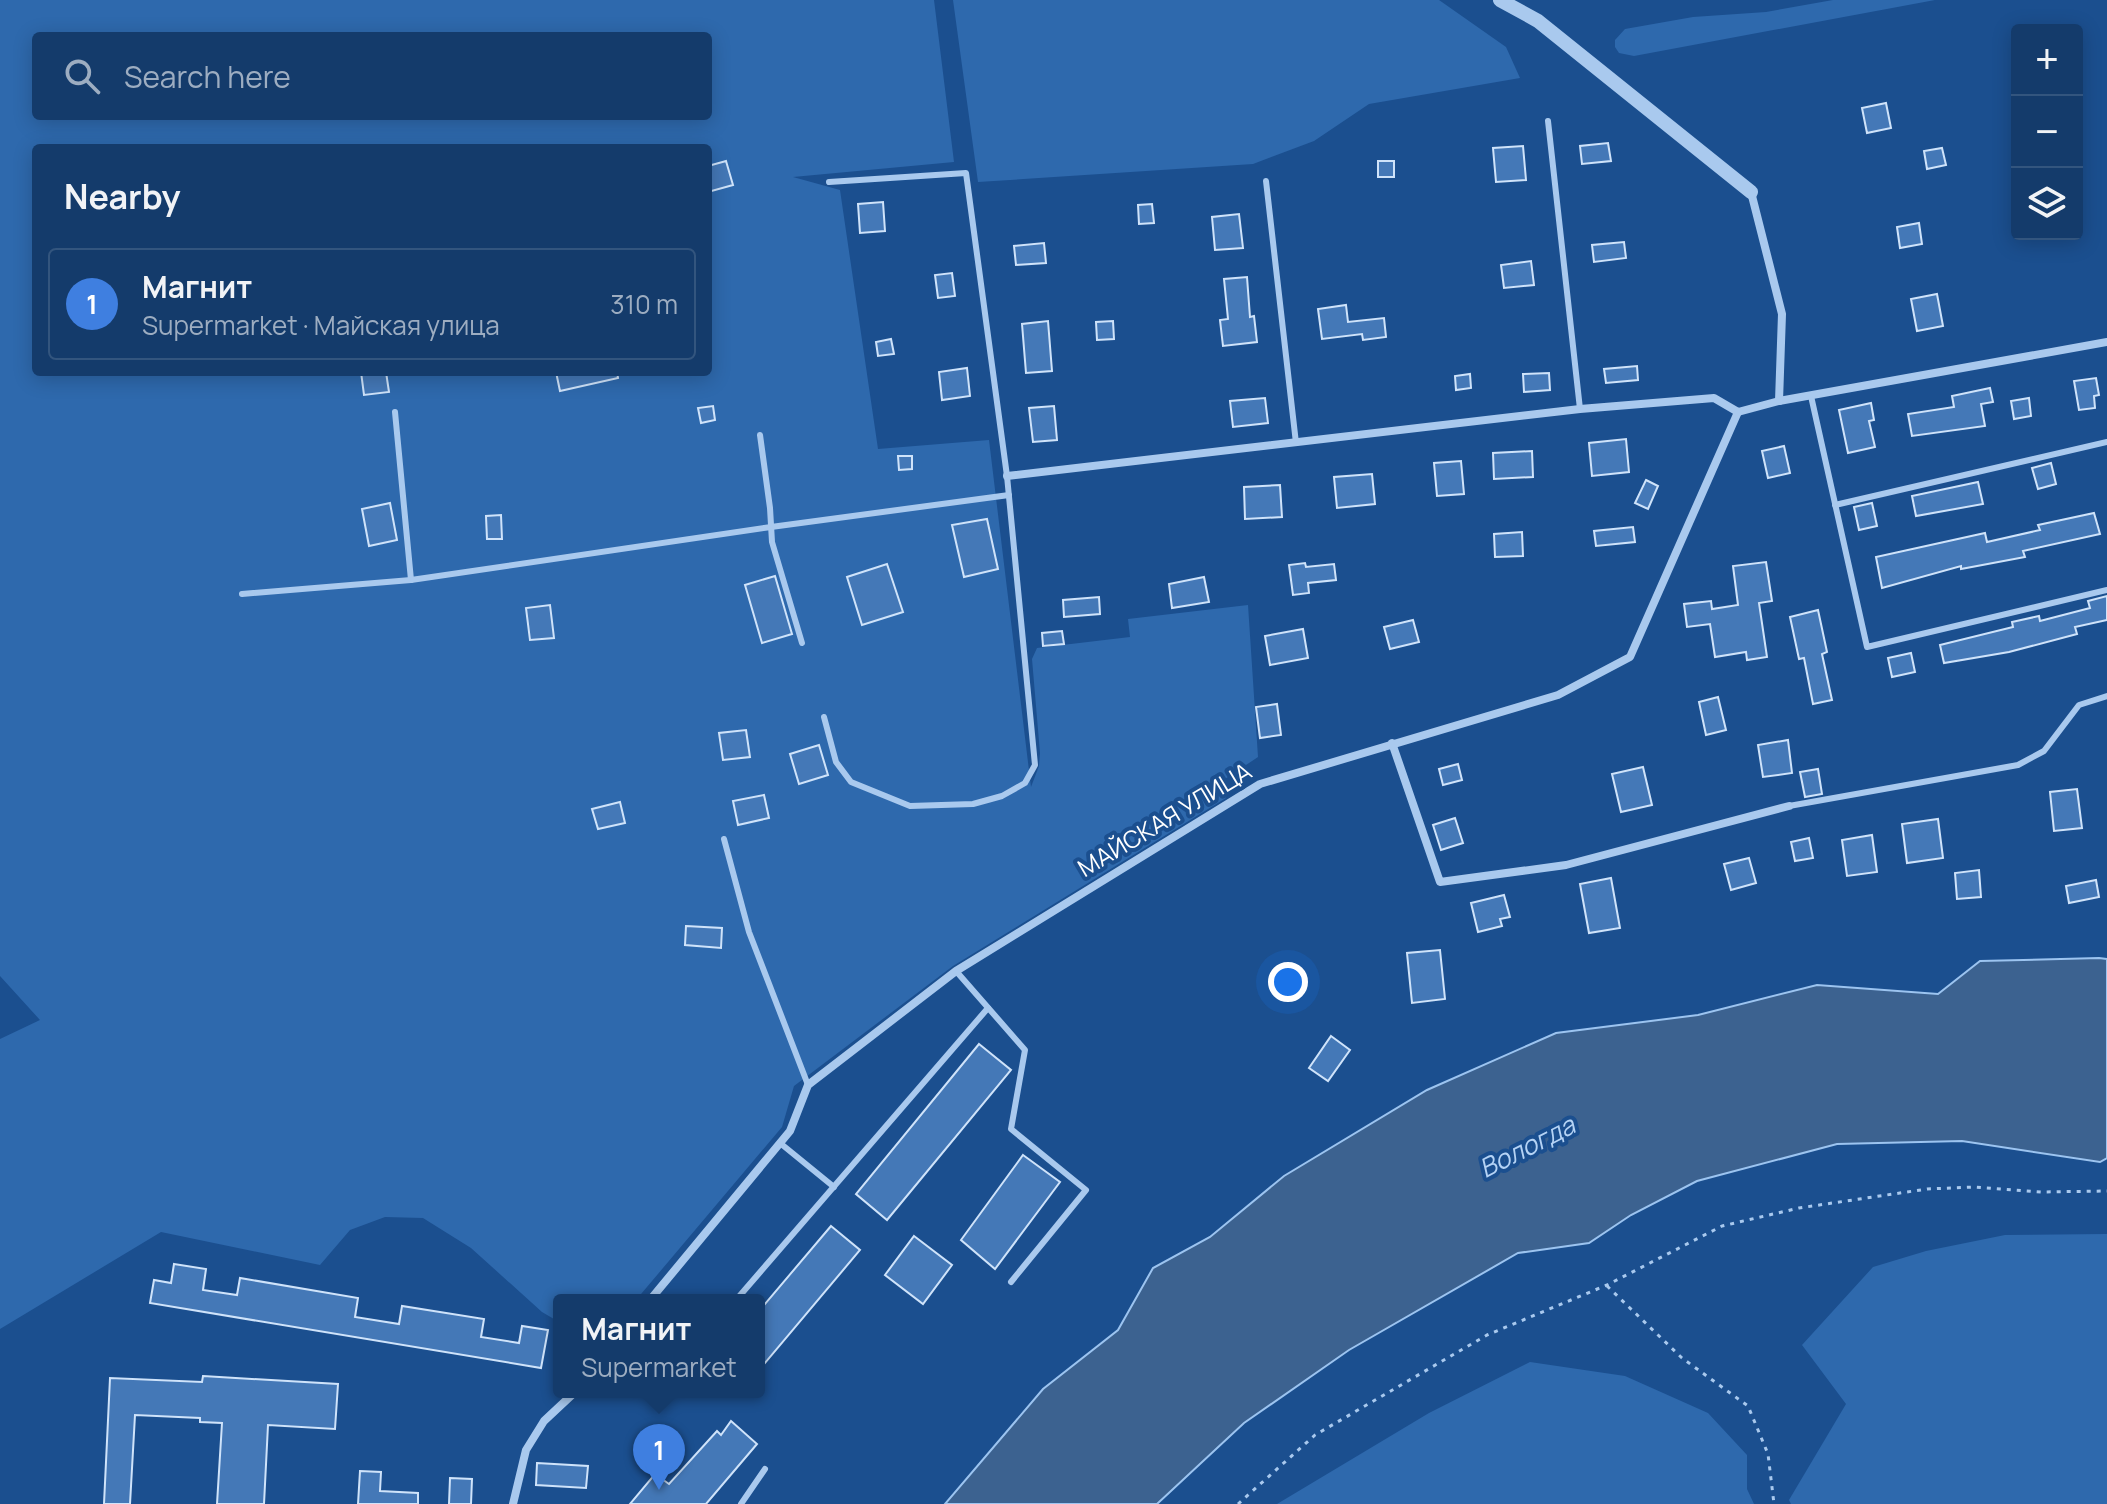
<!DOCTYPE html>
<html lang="en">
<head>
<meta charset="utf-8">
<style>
	body { margin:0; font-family:Manrope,sans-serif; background:#1d4271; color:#f1f3f6 }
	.controls { position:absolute; right:24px; top:24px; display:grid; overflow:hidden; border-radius:8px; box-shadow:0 4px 20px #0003 }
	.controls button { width:72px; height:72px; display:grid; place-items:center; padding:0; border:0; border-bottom:2px solid #33557e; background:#143b6b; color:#f1f3f6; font:40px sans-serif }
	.you { position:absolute; left:1288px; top:982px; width:28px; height:28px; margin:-20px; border:6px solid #fff; border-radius:50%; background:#1a73e8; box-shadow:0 0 0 12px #1a73e833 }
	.badge { display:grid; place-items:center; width:52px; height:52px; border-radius:50%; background:#e797bd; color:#fff; font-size:26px; font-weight:700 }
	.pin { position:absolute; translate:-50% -66px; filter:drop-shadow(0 2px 4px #0008) }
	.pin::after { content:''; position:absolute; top:42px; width:28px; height:24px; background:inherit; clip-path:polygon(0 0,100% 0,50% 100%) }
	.popup { position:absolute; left:553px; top:1294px; width:212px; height:104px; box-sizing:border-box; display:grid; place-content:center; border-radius:8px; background:#143b6b; filter:drop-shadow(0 2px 6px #0005); font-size:26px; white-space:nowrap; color:#9dadc1 }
	.popup b { font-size:30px; color:#f1f3f6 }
	.popup::after { content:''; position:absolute; left:50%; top:100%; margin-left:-16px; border:16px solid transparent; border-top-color:#143b6b }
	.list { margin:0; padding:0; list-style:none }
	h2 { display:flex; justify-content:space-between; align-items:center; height:104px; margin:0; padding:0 32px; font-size:34px }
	h2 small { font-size:26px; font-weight:400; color:#9dadc1 }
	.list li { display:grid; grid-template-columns:52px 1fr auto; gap:24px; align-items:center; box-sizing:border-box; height:112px; margin:0 16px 16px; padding:0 16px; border:2px solid #33557e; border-radius:8px }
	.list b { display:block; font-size:30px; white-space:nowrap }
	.list p { margin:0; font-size:26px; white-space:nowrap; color:#9dadc1 }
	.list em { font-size:26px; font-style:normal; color:#9dadc1 }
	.icon { flex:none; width:44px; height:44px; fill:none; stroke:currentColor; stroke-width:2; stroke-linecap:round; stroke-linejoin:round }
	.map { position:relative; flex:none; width:2107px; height:1504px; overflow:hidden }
	.search { position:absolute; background:#143b6b; box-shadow:0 4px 20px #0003; left:32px; top:32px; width:680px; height:88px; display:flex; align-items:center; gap:20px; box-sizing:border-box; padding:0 28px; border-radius:8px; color:#9dadc1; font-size:30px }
	.panel { position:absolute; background:#143b6b; box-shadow:0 4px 20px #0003; left:32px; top:144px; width:680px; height:232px; border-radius:8px }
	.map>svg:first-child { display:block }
	.green { fill:#2e69ad; fill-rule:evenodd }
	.water { fill:#3c6290; stroke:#9cc4f0; stroke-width:2 }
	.building { fill:#4478b7; stroke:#cfe3fa; stroke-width:2 }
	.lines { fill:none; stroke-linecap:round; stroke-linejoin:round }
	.path { stroke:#a9c9ee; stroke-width:3; stroke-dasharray:4 6; stroke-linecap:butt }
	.service { stroke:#a9c9ee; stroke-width:6 }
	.minor { stroke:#a9c9ee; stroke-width:8 }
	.tertiary { stroke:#a9c9ee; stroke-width:14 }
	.labels { text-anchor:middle; stroke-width:8; stroke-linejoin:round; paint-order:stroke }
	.street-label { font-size:24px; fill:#fff; stroke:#1b4f8f }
	.water-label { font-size:26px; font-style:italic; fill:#b5d3f5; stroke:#1b4f8f }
</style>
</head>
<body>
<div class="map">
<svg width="2107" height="1504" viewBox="0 0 2107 1504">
	<rect width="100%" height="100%" fill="#1b4f8f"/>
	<!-- green -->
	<g class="green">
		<path d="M0,0H934L954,162L793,177L840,190L878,449L989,440L1031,787L1039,766L1040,753L1032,659L1037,648L1130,637L1128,619L1248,605L1258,757L1219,783L1226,798L953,966L794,1086L782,1127L636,1300H559V1322L542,1312L471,1248L423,1218L385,1217L350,1230L320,1265L161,1232L0,1329V1039L40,1020L0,976ZM36,36H708V116H36ZM36,148H708V372H36Z"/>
		<polygon points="953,0 1439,0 1506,47 1520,78 1369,104 1314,141 1253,164 978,182"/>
		<polygon points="1833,0 1935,0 1634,56 1619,53 1615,47 1615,40 1625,29 1693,17 1766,12"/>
		<polygon points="2107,1234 2107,1504 1791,1504 1789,1500 1846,1404 1802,1345 1873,1267 1926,1251 2005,1235"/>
		<polygon points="1530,1362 1625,1376 1708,1413 1747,1455 1747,1489 1754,1504 1277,1504 1429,1413"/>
	</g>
	<!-- water -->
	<polygon class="water" points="2099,958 2107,959 2107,1158 2100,1162 1962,1141 1837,1144 1697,1181 1631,1215 1589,1243 1518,1253 1349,1350 1244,1423 1157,1504 945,1504 1043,1389 1118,1330 1153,1268 1210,1237 1284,1176 1427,1090 1556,1033 1698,1015 1817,985 1938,994 1980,961"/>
	<!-- building -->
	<g class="building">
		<polygon points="1886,103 1891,128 1867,133 1862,108"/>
		<polygon points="1608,143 1611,161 1582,164 1580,146"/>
		<polygon points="1523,146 1526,180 1496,182 1493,148"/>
		<polygon points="1942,148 1946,165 1927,169 1924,151"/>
		<polygon points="726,161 733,185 708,192 708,166"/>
		<rect x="1378" y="161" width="16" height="16"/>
		<polygon points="883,202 885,231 860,233 858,204"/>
		<polygon points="1152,204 1154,223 1139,224 1138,205"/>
		<polygon points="1239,214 1243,248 1215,250 1212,217"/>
		<polygon points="1919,223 1922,244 1900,248 1897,227"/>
		<polygon points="1624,242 1626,258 1594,262 1592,245"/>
		<polygon points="1044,243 1046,263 1016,265 1014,246"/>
		<polygon points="1531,261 1534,285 1504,288 1501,265"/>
		<polygon points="952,273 955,296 938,298 935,275"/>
		<polygon points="1247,277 1250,317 1254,316 1257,342 1223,346 1220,320 1228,319 1224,279"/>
		<polygon points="1937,294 1943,326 1917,331 1911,299"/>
		<polygon points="1346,305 1348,322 1384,318 1386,337 1363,340 1362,334 1322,339 1318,309"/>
		<polygon points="1048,321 1052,371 1026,373 1022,324"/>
		<polygon points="1113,321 1114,339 1097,340 1096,322"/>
		<polygon points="891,339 894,354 878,356 876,342"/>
		<polygon points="1637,366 1638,380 1606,383 1604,369"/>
		<polygon points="967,368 970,396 942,400 939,372"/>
		<polygon points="361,372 386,372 389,392 364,395"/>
		<polygon points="556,372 617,372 618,378 560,391"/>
		<polygon points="1549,373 1550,390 1524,392 1523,374"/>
		<polygon points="1470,374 1471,388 1456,390 1455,376"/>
		<polygon points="2096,378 2099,395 2094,396 2095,408 2079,410 2074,381"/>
		<polygon points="1990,388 1993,402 1981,404 1985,426 1912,436 1908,414 1954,407 1952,396"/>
		<polygon points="1265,398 1268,423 1233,427 1230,401"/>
		<polygon points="2029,398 2031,416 2014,419 2011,401"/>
		<polygon points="1871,403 1874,420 1869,421 1875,447 1848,453 1839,410"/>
		<polygon points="713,406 715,420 701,423 698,408"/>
		<polygon points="1054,406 1057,440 1033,442 1029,408"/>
		<polygon points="1626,439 1629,472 1592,476 1589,443"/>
		<polygon points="1784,446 1790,473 1768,478 1762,451"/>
		<polygon points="1532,451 1533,477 1494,479 1493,453"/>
		<polygon points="898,456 912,456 912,469 899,470"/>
		<polygon points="1461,461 1464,494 1437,496 1434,463"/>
		<polygon points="2051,463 2056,484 2038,489 2032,468"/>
		<polygon points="1372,474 1375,504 1337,508 1334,477"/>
		<polygon points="1646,480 1658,486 1648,509 1635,503"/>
		<polygon points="1978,482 1983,504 1916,516 1912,496"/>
		<polygon points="1280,485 1282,517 1245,519 1244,487"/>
		<polygon points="390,503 397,540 369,546 362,509"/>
		<polygon points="1872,503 1877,526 1859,530 1854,507"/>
		<polygon points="2094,513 2100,534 2023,551 2025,557 1961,569 1961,566 1882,588 1876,557 1985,533 1987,542 2040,530 2038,525"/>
		<polygon points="501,515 502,539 487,539 486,516"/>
		<polygon points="987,519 998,569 964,577 952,525"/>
		<polygon points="1633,527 1635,542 1596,546 1594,531"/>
		<polygon points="1522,532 1523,556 1495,557 1494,534"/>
		<polygon points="1766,562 1772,601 1759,603 1767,657 1747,660 1746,652 1715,657 1710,624 1687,627 1684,604 1711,601 1712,609 1738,605 1733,566"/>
		<polygon points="1305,563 1306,567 1334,564 1336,580 1308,583 1309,593 1293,595 1289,565"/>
		<polygon points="887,564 903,612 862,625 847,577"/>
		<polygon points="775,576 792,634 762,643 745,585"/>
		<polygon points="1204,577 1209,602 1172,608 1169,584"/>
		<polygon points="2107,596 2107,620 2075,627 2077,634 2009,652 1944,663 1940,645 2013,627 2012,622 2039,616 2040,621 2090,608 2088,601"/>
		<polygon points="1099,597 1100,614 1064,617 1063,600"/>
		<polygon points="550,605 554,638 530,640 526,608"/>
		<polygon points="1818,610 1827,652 1822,654 1832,700 1813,704 1804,658 1799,659 1790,617"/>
		<polygon points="1413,620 1419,642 1390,649 1384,627"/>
		<polygon points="1303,629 1308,658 1270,665 1265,636"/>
		<polygon points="1062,631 1064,644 1043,646 1042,633"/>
		<polygon points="1911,653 1915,672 1892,677 1888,658"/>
		<polygon points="1718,697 1726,730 1706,735 1699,702"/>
		<polygon points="1277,704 1281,735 1260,738 1256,707"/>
		<polygon points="746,730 750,757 723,760 719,733"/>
		<polygon points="1788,740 1792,773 1763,777 1758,745"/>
		<polygon points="819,745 828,775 799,784 790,754"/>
		<polygon points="1458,764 1462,780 1443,785 1439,769"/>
		<polygon points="1643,767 1652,805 1621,812 1612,774"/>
		<polygon points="1818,769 1822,794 1805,797 1800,772"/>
		<polygon points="2077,789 2082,828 2054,831 2050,792"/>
		<polygon points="764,795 769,818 738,825 733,801"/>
		<polygon points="620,802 625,823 598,829 592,809"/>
		<polygon points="1455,818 1463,843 1441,850 1433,825"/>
		<polygon points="1938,819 1943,858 1907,863 1902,824"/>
		<polygon points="1872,835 1877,872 1847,876 1842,840"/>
		<polygon points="1809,838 1813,858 1795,861 1791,842"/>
		<polygon points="1749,858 1756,883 1731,890 1724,864"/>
		<polygon points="1979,870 1981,897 1957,899 1955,873"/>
		<polygon points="1611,878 1620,928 1589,933 1580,884"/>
		<polygon points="2096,880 2099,897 2069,903 2066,886"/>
		<polygon points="1504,895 1510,917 1500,919 1502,926 1478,932 1471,903"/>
		<polygon points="686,926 722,928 721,948 685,945"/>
		<polygon points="1440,950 1445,999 1412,1003 1407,953"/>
		<polygon points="1331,1036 1350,1050 1328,1081 1309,1068"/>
		<polygon points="979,1044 1011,1070 887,1220 856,1194"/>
		<polygon points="1023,1155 1060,1182 995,1269 961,1240"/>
		<polygon points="831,1226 860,1250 759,1370 759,1311"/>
		<polygon points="914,1236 952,1265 923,1304 885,1275"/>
		<polygon points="174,1264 206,1269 203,1290 237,1295 240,1278 358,1298 355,1317 399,1324 402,1306 484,1319 481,1337 519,1343 522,1326 548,1330 541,1368 150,1303 154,1280 171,1283"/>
		<polygon points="203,1376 338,1384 335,1429 268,1425 264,1504 217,1504 222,1423 200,1422 200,1418 135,1415 130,1504 104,1504 110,1378 202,1382"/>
		<polygon points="731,1421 757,1444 706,1504 630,1504 655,1474 669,1484 717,1431 721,1435"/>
		<polygon points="537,1463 588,1466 586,1488 536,1485"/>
		<polygon points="360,1471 381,1472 380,1491 418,1493 418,1504 358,1504"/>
		<polygon points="450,1478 472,1479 471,1504 449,1504"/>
	</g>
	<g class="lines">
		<!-- path -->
		<g class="path">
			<polyline points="1607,1286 1682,1358 1748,1406 1768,1454 1774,1504"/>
			<polyline points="1238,1504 1315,1435 1487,1335 1607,1285 1722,1226 1799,1208 1927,1189 1974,1187 2041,1192 2107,1191"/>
		</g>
		<!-- service -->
		<g class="service">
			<polyline points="1548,121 1580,409"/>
			<polyline points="1266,181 1296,443"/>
			<polyline points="1811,396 1867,647 2107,590"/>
			<polyline points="395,412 411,580"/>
			<polyline points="760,435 770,508 772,542 802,643"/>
			<polyline points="1835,505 2107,442"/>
			<polyline points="242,594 411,580 771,527 1009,495"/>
			<polyline points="824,717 836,762 851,782 910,806 973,804 1002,796 1025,783 1035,765 1007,476 966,173 829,182"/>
			<polyline points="1789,806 2018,765 2044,751 2079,705 2107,696"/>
			<polyline points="724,839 749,932 808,1085"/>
			<polyline points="956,971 1025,1050 1011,1129 1086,1190 1011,1282"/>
			<polyline points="780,1143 834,1187"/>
			<polyline points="736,1300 988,1008"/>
			<polyline points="741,1504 765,1469"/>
		</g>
		<!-- minor -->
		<g class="minor">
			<polyline points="1751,192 1782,314 1779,401"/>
			<polyline points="1007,476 1580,409 1714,398 1738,412 1779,401 2107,342"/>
			<polyline points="1392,743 1440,882 1566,865 1789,806"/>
			<polyline points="650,1300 790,1131 808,1085 956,971 1260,784 1558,695 1630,657 1738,412"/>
			<polyline points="513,1504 526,1450 544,1421 575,1392"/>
		</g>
		<!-- tertiary -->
		<polyline class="tertiary" points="1500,0 1538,21 1751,192"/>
	</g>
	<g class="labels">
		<!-- street labels -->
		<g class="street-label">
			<text transform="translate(1165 820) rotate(-31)" y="8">МАЙСКАЯ УЛИЦА</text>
		</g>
		<!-- water labels -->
		<g class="water-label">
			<text transform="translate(1527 1147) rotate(-27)" y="9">Вологда</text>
		</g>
	</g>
</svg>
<div class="controls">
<button>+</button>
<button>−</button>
<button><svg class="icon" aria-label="layers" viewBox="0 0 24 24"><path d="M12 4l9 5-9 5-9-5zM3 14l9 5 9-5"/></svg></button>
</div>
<div class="you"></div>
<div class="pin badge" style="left:659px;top:1490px;background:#3f7fe0">1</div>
<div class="popup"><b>Магнит</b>Supermarket</div>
<div class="search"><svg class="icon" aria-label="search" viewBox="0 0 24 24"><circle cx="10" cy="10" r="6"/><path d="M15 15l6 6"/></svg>Search here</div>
<section class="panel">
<h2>Nearby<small></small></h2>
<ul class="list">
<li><span class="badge" style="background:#3f7fe0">1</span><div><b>Магнит</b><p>Supermarket · Майская улица</p></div><em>310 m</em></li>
</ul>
</section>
</div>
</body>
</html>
